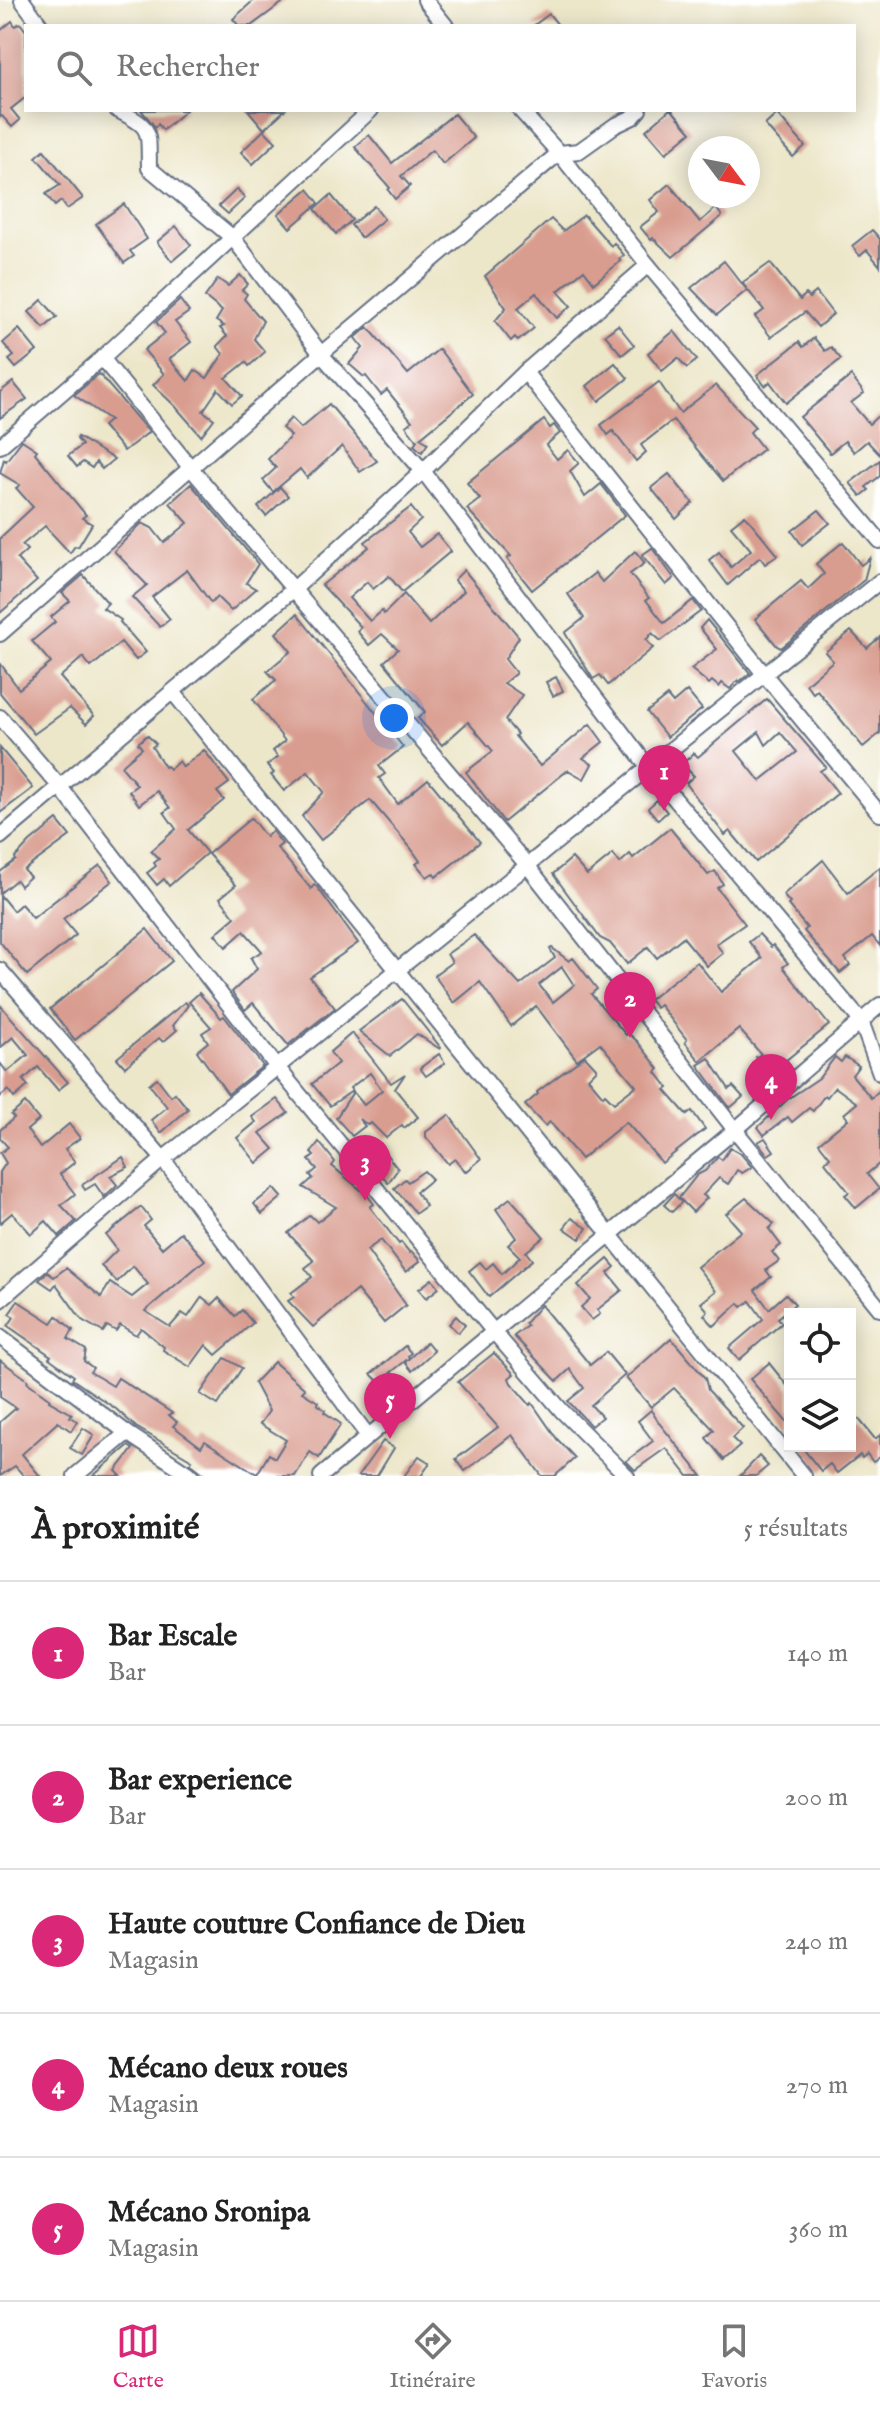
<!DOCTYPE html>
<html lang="fr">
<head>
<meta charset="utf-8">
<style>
	body { margin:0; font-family:"IM FELL English",serif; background:#f6f6f6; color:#222 }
	.controls { position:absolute; right:24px; bottom:24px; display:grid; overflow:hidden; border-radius:0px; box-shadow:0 4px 20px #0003 }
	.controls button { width:72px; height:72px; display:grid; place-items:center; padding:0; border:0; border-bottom:2px solid #e0e0e0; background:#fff; color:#222; font:40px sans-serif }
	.compass { position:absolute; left:688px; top:136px; width:72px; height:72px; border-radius:50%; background:#fff; box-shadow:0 4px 20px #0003; rotate:122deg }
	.you { position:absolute; left:394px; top:718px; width:28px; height:28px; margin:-20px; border:6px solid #fff; border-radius:50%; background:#1a73e8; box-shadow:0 0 0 12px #1a73e833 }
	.badge { display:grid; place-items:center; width:52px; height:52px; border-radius:50%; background:#db2777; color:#fff; font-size:26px; font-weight:700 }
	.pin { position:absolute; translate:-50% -66px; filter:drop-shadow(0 2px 4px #0008) }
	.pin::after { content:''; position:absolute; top:42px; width:28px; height:24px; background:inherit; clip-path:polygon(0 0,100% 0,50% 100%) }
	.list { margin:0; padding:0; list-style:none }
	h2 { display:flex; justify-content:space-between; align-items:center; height:104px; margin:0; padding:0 32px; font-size:34px }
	h2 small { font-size:26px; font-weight:400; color:#767676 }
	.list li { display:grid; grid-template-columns:52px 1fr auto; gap:24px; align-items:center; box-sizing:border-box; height:144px; padding:0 32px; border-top:2px solid #e0e0e0 }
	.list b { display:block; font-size:30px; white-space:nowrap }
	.list p { margin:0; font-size:26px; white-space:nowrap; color:#767676 }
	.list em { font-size:26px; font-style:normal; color:#767676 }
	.icon { flex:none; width:44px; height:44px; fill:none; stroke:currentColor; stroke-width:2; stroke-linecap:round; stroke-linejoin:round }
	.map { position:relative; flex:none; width:880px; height:1476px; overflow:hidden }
	.search { position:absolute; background:#fff; box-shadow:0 4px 20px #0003; left:24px; right:24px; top:24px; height:88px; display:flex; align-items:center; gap:20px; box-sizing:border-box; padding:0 28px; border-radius:0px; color:#767676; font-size:30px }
	.sheet { height:824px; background:#fff }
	nav { display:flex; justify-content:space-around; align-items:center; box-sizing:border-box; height:112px; border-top:2px solid #e0e0e0; background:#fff; font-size:22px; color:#767676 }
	nav a { display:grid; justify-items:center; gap:4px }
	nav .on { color:#db2777 }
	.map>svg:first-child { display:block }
	.building { fill:#d99d90; fill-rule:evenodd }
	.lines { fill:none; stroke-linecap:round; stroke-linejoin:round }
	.minor-casing { stroke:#646f84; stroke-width:18 }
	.minor { stroke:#fff; stroke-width:14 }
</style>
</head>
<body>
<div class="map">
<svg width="880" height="1476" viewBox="0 0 880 1476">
	<rect width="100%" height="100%" fill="#fff"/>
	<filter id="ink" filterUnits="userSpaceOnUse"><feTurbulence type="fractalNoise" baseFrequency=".0125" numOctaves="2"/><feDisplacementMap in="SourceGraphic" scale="16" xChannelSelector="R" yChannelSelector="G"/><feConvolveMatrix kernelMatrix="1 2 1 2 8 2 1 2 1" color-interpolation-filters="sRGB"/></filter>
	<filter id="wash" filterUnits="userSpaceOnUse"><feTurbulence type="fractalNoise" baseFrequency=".006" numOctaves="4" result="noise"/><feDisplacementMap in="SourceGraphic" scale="32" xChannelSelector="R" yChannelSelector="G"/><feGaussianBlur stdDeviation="1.8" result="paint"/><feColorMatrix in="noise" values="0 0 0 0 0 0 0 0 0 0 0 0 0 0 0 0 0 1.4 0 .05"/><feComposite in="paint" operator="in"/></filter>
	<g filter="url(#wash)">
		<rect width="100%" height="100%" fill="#ede7ca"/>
		<g id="blocks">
			<!-- building -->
			<g class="building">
				<polygon points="254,0 286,0 251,26 239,26 233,19"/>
				<polygon points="549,14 559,26 533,26"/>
				<polygon points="12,21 15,26 20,23 26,31 26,97 11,109 20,120 12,127 2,116 0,117 0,31"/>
				<polygon points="141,110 186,110 163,130 158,124 155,127"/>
				<polygon points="248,110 285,110 264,129"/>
				<polygon points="669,110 672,110 691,132 666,153 646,130"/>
				<polygon points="454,114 474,138 443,164 432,150 401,176 410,186 395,199 388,190 390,188 355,147 369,135 392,163"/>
				<polygon points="777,114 805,146 793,157 765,125"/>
				<polygon points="264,130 276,142 253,164 241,152"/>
				<polygon points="44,150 83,198 67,209 61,201 55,206 46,194 60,185 36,157"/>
				<polygon points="669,184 700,222 716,208 722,216 673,257 653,238 651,240 640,227 659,212 650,200"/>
				<polygon points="237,189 245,198 228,214 219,206"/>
				<polygon points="308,189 319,203 290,228 278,214"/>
				<polygon points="331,195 352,220 336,234 315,209"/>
				<polygon points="124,204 147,239 130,251 134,256 124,263 96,224"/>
				<polygon points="374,206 384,219 361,238 351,225"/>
				<polygon points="584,215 611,246 614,243 624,255 619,259 621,261 594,283 584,270 558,291 571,306 557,318 536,293 518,308 534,328 518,341 515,337 511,341 495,321 506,308 485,276 551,219 563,231"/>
				<polygon points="176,226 191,245 172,261 157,242"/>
				<polygon points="872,230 880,239 880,266 867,250 860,256 852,246"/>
				<polygon points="724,261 747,290 717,315 691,288"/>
				<polygon points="770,263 800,300 806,294 809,298 816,292 833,314 818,327 805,312 771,337 755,317 764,310 742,283"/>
				<polygon points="240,275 248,284 242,290 247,294 244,299 263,321 254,339 265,352 249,366 246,362 226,378 242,396 232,404 218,389 203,411 214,419 201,436 175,406 153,385 164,374 144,350 165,333 156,322 180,300 189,312 175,322 191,342 169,359 188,381 195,370 207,378 223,354 217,346 227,336 220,328 224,326 216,321 222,311 205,297 218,279 228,286"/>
				<polygon points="42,300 57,317 44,328 29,312"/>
				<polygon points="618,325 634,345 622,355 605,335"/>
				<polygon points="368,327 408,374 439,349 473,394 420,438 428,443 422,452 414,445 417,440 406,426 412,421 387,390 381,395 366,376 364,377 349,364 363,348 355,338"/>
				<polygon points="19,329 37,351 16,368 9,360 14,356 3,343"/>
				<polygon points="674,331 697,360 687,368 678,358 662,371 648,353"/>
				<polygon points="814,338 825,351 831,347 841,359 786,403 770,382 765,386 757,375 799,342 803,347"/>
				<polygon points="615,363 628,378 599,401 587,386"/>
				<polygon points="99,374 149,432 124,451 103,426 110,420 74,395"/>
				<polygon points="851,376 864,393 851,403 869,424 880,414 880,455 867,441 854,452 845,441 830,453 800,417"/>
				<polygon points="13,382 27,399 0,418 0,392"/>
				<polygon points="659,382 680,413 716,385 755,427 750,432 763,449 723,481 673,420 641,445 646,452 636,461 613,431 608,435 601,425"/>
				<polygon points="329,404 377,461 360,472 342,446 307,478 300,469 273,492 263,480 276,468 268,459 291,436 282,428 291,418 301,428"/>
				<polygon points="544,420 550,428 554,425 560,433 546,445 557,459 568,450 579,463 570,471 585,497 601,484 625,515 532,590 507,559 511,556 467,509 480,499 467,483"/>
				<polygon points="78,437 102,452 114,459 102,469 96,462 92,468 83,462 77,467 68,456 82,445 77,439"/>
				<polygon points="22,440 37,450 35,453 86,515 82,518 92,524 78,547 75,546 70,553 45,526 22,545 27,550 17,559 37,581 0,613 0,538 33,507 16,488 20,485 0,473 4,459 6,461"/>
				<polygon points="880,460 880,476 866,487 869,490 861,496 850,483"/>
				<polygon points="669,474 693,503 676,519 651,488"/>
				<polygon points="191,484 258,564 246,583 256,589 231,611 217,597 211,603 187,570 152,597 170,619 160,627 132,597 147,585 114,551 142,523 152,528 164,543 188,523 170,503"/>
				<polygon points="280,487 288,496 266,516 258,507"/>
				<polygon points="411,507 421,520 408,532 420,547 437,534 451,551 402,592 389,576 373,589 367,582 349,598 370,621 382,611 384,614 404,594 429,624 464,591 454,580 464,570 519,637 505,659 516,673 504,683 522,695 505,720 517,734 515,736 540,766 590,724 603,742 583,758 592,764 584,779 568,770 504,822 466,772 493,751 468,722 442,745 418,718 425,712 384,662 398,649 382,634 369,645 357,631 361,627 322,585 369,547 365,542"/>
				<polygon points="819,510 830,523 802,545 792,531"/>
				<polygon points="745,515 778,555 765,564 760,557 728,585 709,560 719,552 731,567 751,550 731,526"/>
				<polygon points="843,542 861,565 870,558 864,580 781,648 777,646 755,619 801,581 808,589 824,574 816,564"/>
				<polygon points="652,548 674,578 666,585 642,555"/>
				<polygon points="635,551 645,563 630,574 649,598 646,600 664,623 693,600 701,611 661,641 652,633 646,640 653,648 608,685 600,675 593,679 565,633 584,618 568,594 595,573 602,582"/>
				<polygon points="83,575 108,603 103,608 121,620 120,622 146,652 136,660 121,642 91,667 83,657 60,677 94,716 86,724 70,708 34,734 0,693 0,663 19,689 51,663 32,641 55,622 51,617 70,601 62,593"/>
				<polygon points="297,614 403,747 379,766 385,774 379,778 398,804 428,779 480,842 436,877 433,873 427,877 416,864 420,861 410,847 370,800 321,840 302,816 324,792 308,772 284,791 271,775 274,773 267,765 278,757 273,751 285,741 253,699 276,680 267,671 291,651 276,633"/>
				<polygon points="707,620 750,673 739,682 738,680 730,689 722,683 719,687 712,681 709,684 691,669 717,649 700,628"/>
				<polygon points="851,631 867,648 880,637 880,733 863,747 817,690 813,693 806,684 833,661 825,652"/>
				<polygon points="556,677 563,691 553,696 546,682"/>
				<polygon points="687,691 702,709 667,737 647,712 667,696 673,703"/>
				<path d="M767,699L826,767L820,771L838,793L756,862L730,831L725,835L707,812L686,783L694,776L682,764L694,753L698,757ZM759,732L766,745L780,732L797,752L760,781L736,751Z"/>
				<polygon points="147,735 156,744 152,747 165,767 167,766 170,769 179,761 183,767 204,750 229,783 217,792 224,800 188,830 207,853 169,886 164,879 157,885 147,873 156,866 154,863 159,859 151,851 176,829 164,812 170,808 157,791 139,805 129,791 137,785 121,766 142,748 138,743"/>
				<polygon points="0,748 33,788 0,813"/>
				<polygon points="657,800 667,812 658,820 648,808"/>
				<polygon points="251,818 266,837 272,831 282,844 277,848 311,889 314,885 317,887 358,943 310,977 335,1008 288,1045 253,1003 245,1010 232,992 257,969 251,958 262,951 244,931 226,947 215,934 235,917 220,898 236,885 208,854"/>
				<polygon points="57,820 70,836 24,870 30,877 20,886 16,880 0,893 0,872 16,860 15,858 30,842"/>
				<polygon points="670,828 708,875 715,871 723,884 717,888 745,924 716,944 723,953 707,966 683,937 657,958 648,947 627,964 610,943 600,938 553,874 572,858 587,875 613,854 620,863 630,854 633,858"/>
				<polygon points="823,860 848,893 880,867 880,946 872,936 845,958 850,965 840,973 804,931 807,928 788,905 790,903 783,895"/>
				<polygon points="100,865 112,881 63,919 76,935 27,975 0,942 0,895 13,911 21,904 33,918"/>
				<polygon points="147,929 172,961 75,1040 50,1009"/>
				<polygon points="759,934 771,947 773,945 788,963 783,967 829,1025 769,1074 756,1057 761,1054 739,1029 700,1061 685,1042 687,1040 660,1005 656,1008 649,1000 697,962 721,992 762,958 749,942"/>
				<path d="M474,935L520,985L555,958L550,949L552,948L569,961L573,958L597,989L591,994L626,1035L628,1033L637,1041L659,1069L656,1072L668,1088L665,1090L687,1115L692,1111L705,1129L662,1163L626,1122L581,1159L550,1122L545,1126L525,1105L538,1094L537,1092L585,1056L597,1069L588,1078L603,1096L605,1094L614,1103L636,1086L600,1043L577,1060L536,1006L511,1026L480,982L454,1003L434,975L452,962L447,954ZM562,967L574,985L553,1002L539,985Z"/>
				<polygon points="199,993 221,1018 224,1016 263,1066 228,1094 197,1051 208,1042 202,1033 211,1027 189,1002"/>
				<polygon points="402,999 441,1048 440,1049 417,1034 390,1056 359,1031"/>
				<polygon points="185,1002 188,1005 173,1026 177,1030 163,1042 159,1038 125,1067 117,1058"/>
				<polygon points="0,1005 68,1082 58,1090 38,1067 23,1080 28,1086 14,1098 8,1090 0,1097 0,1063 7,1072 28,1055 13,1037 0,1048"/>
				<polygon points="352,1033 391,1083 405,1074 395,1089 418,1117 404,1128 402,1125 386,1138 371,1123 369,1125 359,1119 365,1126 352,1136 336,1118 353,1092 364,1105 382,1090 370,1073 350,1088 352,1091 330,1106 312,1084 338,1063 330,1052"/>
				<polygon points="439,1054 445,1063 426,1076 420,1068"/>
				<polygon points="835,1057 841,1062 845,1057 859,1066 852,1075 871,1098 880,1090 880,1163 867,1174 879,1189 856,1208 845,1195 849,1192 825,1162 830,1157 819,1143 848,1119 844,1114 857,1103 835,1087 827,1097 825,1095 813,1111 809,1108 792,1122 788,1117 764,1135 758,1127 788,1099 819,1078"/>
				<polygon points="709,1058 729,1089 733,1086 743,1097 730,1108 698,1065"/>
				<polygon points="157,1078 171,1096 175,1093 188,1109 161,1133 151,1120 167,1107 149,1084"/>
				<polygon points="277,1099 288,1113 260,1133 274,1149 257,1163 237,1138 256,1122 252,1117"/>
				<polygon points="25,1103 39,1120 27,1130 40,1148 69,1124 80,1138 65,1149 75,1162 60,1174 75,1194 61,1205 76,1221 59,1236 46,1221 31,1234 12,1213 0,1223 0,1172 6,1163 0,1153 8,1147 0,1138 0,1130 14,1118 11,1115"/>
				<polygon points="449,1115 481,1159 466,1172 455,1159 448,1164 426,1137 426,1132"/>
				<polygon points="765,1138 774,1151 768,1155 758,1142"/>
				<polygon points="319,1142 335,1162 332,1166 367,1195 374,1204 370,1207 399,1244 401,1242 410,1253 412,1252 420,1261 406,1272 381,1240 367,1250 406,1305 384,1323 357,1290 313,1327 288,1301 294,1297 291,1293 312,1277 305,1268 314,1261 288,1233 310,1215 317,1222 336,1207 303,1187 313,1178 310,1175 317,1169 309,1160 314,1156 311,1153"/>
				<polygon points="730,1148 741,1154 752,1167 742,1173 737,1170 728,1184 719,1178 703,1195 707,1198 693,1212 679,1198 697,1175 705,1171 718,1157 722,1160"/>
				<polygon points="386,1154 398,1169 388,1183 373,1163"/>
				<polygon points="123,1157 128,1167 110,1176 117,1185 104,1197 95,1184 85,1190 82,1185"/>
				<polygon points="424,1171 432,1179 416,1192 426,1206 416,1213 394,1188 405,1179 408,1182"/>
				<polygon points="274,1188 282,1197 262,1214 254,1204"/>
				<polygon points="674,1194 682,1202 672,1212 664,1205"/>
				<polygon points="510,1198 544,1237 526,1252 532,1260 489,1297 469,1271 480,1262 486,1269 493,1263 502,1274 520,1257 508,1245 516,1238 496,1209"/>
				<polygon points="746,1198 774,1224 769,1229 781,1245 772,1252 779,1261 766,1270 771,1277 755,1290 769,1309 786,1294 795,1304 778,1318 782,1323 739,1360 729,1348 763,1319 750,1301 742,1307 739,1303 714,1326 704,1315 708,1311 701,1303 716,1291 697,1267 741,1231 726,1214"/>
				<polygon points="141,1207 151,1220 144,1226 162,1248 181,1232 205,1260 145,1311 170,1327 182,1313 188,1317 202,1297 212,1305 219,1298 235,1316 242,1310 253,1323 216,1355 206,1345 190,1367 163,1350 164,1347 141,1328 136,1335 120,1325 116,1331 107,1326 103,1332 82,1320 56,1284 52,1289 39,1280 47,1272 54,1277 66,1268 101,1297 110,1283 132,1297 148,1284 133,1266 117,1282 101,1266 117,1250 106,1235"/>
				<polygon points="572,1218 587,1228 580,1239 564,1228"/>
				<polygon points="608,1259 615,1267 608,1273 622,1290 597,1310 600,1314 592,1320 581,1307 590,1299 578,1285"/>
				<polygon points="432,1279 439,1288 426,1298 419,1289"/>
				<polygon points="18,1301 52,1323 57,1316 73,1330 68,1339 86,1350 84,1361 93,1368 90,1372 113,1386 118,1378 172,1413 169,1415 177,1422 173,1426 201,1447 205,1441 257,1474 269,1454 275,1458 286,1440 260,1424 269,1411 254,1383 274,1362 305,1389 302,1392 318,1402 317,1404 325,1410 324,1412 341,1424 319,1458 310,1452 295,1476 207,1476 190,1463 192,1460 136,1427 116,1409 72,1379 74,1376 49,1358 51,1356 8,1326 14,1317 9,1314"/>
				<polygon points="541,1305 590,1365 606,1352 625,1375 591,1405 602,1417 591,1426 568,1401 584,1388 570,1369 557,1381 514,1336 527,1326 525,1323"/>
				<polygon points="456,1316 465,1325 458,1333 449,1324"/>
				<polygon points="671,1338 705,1378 708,1390 743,1428 732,1438 740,1446 724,1460 706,1438 714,1430 674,1388 651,1407 626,1378"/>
				<polygon points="427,1342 434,1351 412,1371 405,1362"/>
				<polygon points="405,1346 411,1353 408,1356 409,1358 379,1382 371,1374"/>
				<polygon points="494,1353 514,1374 509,1378 511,1383 530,1405 532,1403 557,1439 575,1458 555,1476 542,1476 512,1435 465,1471 456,1459 498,1427 458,1382"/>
				<polygon points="225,1358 242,1368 218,1405 200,1394"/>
				<polygon points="0,1360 28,1380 27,1382 50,1399 49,1401 72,1414 70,1417 77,1421 71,1431 58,1422 22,1454 40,1476 24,1476 15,1466 0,1476 0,1422 16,1408 0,1397"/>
				<polygon points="769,1363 790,1389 790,1426 750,1379"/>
				<polygon points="651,1410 659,1423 702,1476 688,1476 666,1448 635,1470 626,1461 653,1441 638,1421"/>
				<polygon points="858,1418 875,1439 880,1435 880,1457 873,1462 867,1454 862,1458 860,1455 837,1473 830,1464 821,1471 801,1446 850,1446 850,1424"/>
				<polygon points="83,1428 94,1435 82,1455 70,1448"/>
				<polygon points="383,1441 394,1448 377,1476 358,1476"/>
				<polygon points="128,1446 133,1449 116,1471 121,1476 93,1476"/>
				<polygon points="419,1456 430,1463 421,1476 404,1476"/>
				<polygon points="759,1456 768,1466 756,1476 740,1476"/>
			</g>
		</g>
	</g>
	<g filter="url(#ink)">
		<use href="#blocks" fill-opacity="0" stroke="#646f84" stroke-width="2"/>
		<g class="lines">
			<!-- minor casing -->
			<g class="minor-casing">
				<g id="minor">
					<polyline points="22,0 41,26"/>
					<polyline points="425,0 446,26"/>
					<path d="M117,110C153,128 148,129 149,168L233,238L321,354L423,471L649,768L861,1021L880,1073"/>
					<polyline points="520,110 559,153 648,265 880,541"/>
					<polyline points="102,358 190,467 527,865 735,1130 880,1309"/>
					<polyline points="525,372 764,674 880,814"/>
					<polyline points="0,446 102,358 371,110"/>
					<polyline points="0,634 321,354 559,153 579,151 614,126 633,117 639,110"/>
					<polyline points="173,692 804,1476"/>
					<polyline points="0,717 60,787 277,1067 494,1332 562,1411 627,1476"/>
					<polyline points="0,837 294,589 423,471 525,372 648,265"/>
					<polyline points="0,970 163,1159 368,1436"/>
					<polyline points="0,1300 163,1159 880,581"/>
					<polyline points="0,1337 127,1433 192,1476"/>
					<polyline points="75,1476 127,1433"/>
					<polyline points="321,1476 735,1130 880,1005"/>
				</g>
			</g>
			<!-- minor -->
			<use href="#minor" class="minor"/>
		</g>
	</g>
</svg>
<div class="controls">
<button><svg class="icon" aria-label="locate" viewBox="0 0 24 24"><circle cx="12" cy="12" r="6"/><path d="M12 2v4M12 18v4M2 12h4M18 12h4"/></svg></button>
<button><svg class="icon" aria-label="layers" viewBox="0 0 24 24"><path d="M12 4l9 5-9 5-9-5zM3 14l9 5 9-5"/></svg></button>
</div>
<svg class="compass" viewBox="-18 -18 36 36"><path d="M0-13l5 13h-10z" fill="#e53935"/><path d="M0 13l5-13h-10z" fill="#767676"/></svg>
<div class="you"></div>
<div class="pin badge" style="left:664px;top:811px">1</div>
<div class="pin badge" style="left:630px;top:1038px">2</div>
<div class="pin badge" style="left:365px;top:1201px">3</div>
<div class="pin badge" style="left:771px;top:1120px">4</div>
<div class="pin badge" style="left:390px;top:1439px">5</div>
<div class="search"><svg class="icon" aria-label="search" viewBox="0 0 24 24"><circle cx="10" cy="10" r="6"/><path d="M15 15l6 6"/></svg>Rechercher</div>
</div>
<section class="sheet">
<h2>À proximité<small>5 résultats</small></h2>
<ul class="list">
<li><span class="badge">1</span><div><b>Bar Escale</b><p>Bar</p></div><em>140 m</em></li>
<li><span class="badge">2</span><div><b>Bar experience</b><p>Bar</p></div><em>200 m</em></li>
<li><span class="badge">3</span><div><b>Haute couture Confiance de Dieu</b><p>Magasin</p></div><em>240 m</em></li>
<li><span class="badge">4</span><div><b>Mécano deux roues</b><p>Magasin</p></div><em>270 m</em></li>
<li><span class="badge">5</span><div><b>Mécano Sronipa</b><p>Magasin</p></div><em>360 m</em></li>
</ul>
</section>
<nav>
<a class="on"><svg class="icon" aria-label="map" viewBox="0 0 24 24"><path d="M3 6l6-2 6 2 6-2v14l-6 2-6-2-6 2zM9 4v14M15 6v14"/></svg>Carte</a>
<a><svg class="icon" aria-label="directions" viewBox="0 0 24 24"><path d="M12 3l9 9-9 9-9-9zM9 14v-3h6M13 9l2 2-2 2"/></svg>Itinéraire</a>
<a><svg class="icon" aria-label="saved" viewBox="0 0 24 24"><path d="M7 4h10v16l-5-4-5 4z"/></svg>Favoris</a>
</nav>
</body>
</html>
